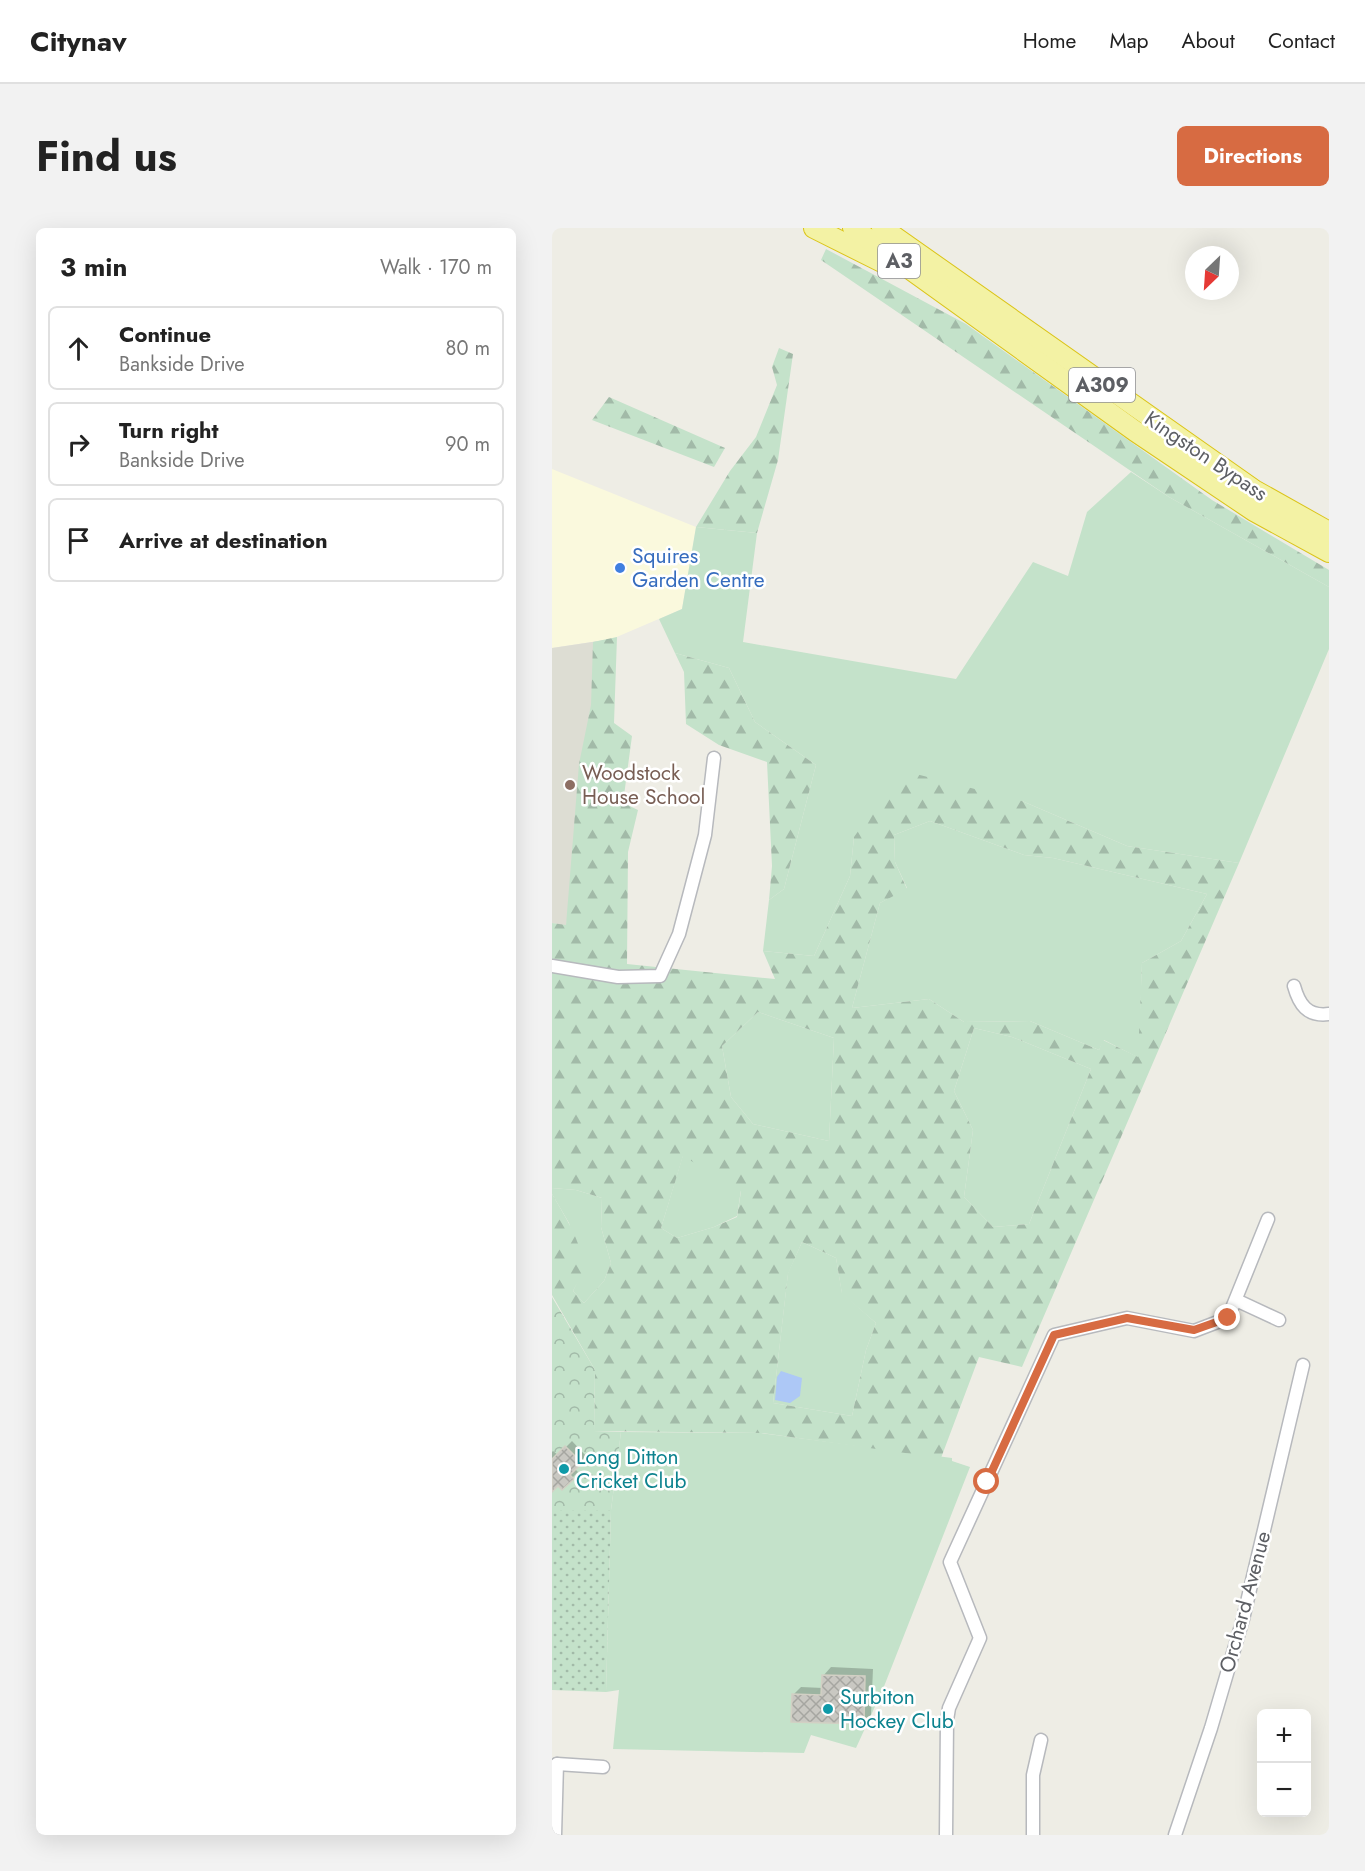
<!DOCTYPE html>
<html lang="en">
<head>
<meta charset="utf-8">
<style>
	body { margin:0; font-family:Jost,sans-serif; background:#f2f2f2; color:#222 }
	.controls { position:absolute; right:18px; bottom:18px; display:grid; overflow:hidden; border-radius:9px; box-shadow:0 6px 24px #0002 }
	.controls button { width:54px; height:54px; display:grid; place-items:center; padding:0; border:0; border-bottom:2px solid #e0e0e0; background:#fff; color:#222; font:30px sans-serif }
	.compass { position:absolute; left:633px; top:18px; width:54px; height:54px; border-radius:50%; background:#fff; box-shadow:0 6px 24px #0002; rotate:205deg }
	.stop { position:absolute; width:18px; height:18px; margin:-14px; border:4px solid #d76b42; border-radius:50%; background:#fff }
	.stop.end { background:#d76b42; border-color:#fff; box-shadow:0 2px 6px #0008 }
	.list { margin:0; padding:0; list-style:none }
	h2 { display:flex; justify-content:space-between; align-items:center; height:78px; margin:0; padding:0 24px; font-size:26px }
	h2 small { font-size:20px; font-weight:400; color:#767676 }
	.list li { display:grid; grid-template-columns:39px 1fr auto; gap:18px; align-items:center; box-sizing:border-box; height:84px; margin:0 12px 12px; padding:0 12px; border:2px solid #e0e0e0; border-radius:9px }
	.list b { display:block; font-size:22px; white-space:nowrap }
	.list p { margin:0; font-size:20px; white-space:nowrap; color:#767676 }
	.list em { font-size:20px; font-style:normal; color:#767676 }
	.icon { flex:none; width:33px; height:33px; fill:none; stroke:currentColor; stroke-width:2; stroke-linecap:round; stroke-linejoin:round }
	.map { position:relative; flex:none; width:777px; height:1607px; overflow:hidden; border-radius:9px }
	header { display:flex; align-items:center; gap:36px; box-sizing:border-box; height:84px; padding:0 30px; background:#fff; border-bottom:2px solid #e0e0e0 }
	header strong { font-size:28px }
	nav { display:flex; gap:33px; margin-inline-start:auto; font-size:21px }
	.intro { display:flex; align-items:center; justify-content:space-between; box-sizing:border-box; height:144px; padding:0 36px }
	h1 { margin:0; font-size:42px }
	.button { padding:15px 27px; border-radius:9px; background:#d76b42; color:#fff; font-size:21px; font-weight:700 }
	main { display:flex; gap:36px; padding:0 36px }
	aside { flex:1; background:#fff; border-radius:9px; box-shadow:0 6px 24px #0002 }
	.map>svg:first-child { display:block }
	.commercial { fill:#faf9dd }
	.education { fill:#ddddd3 }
	.grass { fill:#c4e2ca }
	.forest { fill:url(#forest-firs); fill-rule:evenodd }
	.park { fill:url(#park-crowns) }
	.garden { fill:url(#garden-dots) }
	.water { fill:#adc8f6 }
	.shadow { fill:#0003 }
	.building { fill:url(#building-cross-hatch); stroke:#d2d0c4; stroke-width:1.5 }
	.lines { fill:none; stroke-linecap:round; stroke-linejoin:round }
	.minor-casing { stroke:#b7b9bd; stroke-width:15 }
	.trunk-casing { stroke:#dbc418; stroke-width:22 }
	.minor { stroke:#fff; stroke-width:12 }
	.trunk { stroke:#f3f2a4; stroke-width:20 }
	.route { stroke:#d76b42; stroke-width:8 }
	.shop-dot { fill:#3f7fe0; stroke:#fff; stroke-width:2 }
	.education-dot { fill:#8d6e63; stroke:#fff; stroke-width:2 }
	.culture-dot { fill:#0f9aa8; stroke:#fff; stroke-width:2 }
	.labels { text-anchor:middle; stroke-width:5; stroke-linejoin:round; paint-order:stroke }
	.shield { fill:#fff; stroke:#8e8f92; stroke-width:1.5 }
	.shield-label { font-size:20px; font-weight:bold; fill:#5d5f64 }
	.street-label { font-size:21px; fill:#5d5f64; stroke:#fff }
	.shop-label { font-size:21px; fill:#366cbe; stroke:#fff; text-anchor:start }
	.education-label { font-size:21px; fill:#785e54; stroke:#fff; text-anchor:start }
	.culture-label { font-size:21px; fill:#0d838f; stroke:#fff; text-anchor:start }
</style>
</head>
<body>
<header>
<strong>Citynav</strong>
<nav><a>Home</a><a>Map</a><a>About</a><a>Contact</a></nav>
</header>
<div class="intro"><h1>Find us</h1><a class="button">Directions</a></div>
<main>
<aside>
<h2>3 min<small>Walk · 170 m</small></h2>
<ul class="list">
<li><svg class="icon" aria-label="ahead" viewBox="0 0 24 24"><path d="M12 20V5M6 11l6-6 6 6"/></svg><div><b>Continue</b><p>Bankside Drive</p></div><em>80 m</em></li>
<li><svg class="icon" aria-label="right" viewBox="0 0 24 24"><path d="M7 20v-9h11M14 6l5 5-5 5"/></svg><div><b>Turn right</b><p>Bankside Drive</p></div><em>90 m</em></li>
<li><svg class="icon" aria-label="arrive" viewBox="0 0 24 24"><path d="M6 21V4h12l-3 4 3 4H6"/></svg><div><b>Arrive at destination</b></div></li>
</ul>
</aside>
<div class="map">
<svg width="777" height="1607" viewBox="0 0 777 1607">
	<defs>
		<pattern id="forest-firs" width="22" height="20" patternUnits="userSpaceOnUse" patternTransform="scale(1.5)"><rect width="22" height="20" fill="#c4e2ca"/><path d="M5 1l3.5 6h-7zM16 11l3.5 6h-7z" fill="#a2baa8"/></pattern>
		<pattern id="park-crowns" width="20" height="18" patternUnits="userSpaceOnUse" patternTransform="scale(1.5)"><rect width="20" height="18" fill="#c4e2ca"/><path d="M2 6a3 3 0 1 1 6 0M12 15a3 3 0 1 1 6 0" fill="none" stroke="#a2baa8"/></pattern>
		<pattern id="garden-dots" width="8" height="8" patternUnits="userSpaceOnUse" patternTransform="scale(1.5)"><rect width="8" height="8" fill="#c4e2ca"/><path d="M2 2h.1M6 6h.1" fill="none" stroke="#a2baa8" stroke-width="1.8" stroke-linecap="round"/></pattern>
		<pattern id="building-cross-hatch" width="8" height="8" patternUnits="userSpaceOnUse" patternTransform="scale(1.5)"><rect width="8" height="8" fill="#c9c8c2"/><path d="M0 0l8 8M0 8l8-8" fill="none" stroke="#a6a6a1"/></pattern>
	</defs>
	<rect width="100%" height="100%" fill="#eeede5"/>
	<!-- commercial -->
	<polygon class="commercial" points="0,241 144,299 130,381 60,411 0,420"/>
	<!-- education -->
	<polygon class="education" points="60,411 14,698 0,695 0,420"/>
	<!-- grass -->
	<g class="grass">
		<polygon points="579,244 617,269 777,359 777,421 687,635 575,618 470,573 302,609 298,648 262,728 211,723 217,672 232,661 264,537 203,494 177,440 123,425 107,391 130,381 144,299 205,305 191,414 404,451 481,334 516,348 535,284"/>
		<polygon points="378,593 472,627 501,630 655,666 629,713 590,735 587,830 552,812 547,822 478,793 412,794 377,771 300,780 328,675 355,660 343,634 342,607"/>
		<polygon points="206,784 282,810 277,913 201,896 179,869 170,818"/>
		<polygon points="422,800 460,809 539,841 477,996 441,999 412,969 421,902 402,863"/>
		<polygon points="131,927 189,962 185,988 162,999 125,1010 109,1000"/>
		<polygon points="0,960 24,962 50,970 49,999 59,1035 52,1053 32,1075 21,1063 30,1044 17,995 0,966"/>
		<polygon points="250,1014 284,1030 290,1065 324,1095 314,1122 300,1188 221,1175 236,1045"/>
		<polygon points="69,1204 209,1205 400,1230 400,1233 418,1239 331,1461 304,1520 259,1507 252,1525 61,1521 67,1462 54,1464 59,1282"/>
	</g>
	<!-- forest -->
	<g class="forest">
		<polygon points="274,21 414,96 660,272 777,342 777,359 617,269 269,32"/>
		<polygon points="227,120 241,126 226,232 205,305 144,299 178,243 204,209 225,157 220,139"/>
		<polygon points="57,169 173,220 162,239 40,192"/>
		<path d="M65,409L62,495L80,508L71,575L86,582L76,624L75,736L223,751L211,723L262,728L298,648L302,609L340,556L360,545L470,573L575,618L687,635L470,1139L427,1129L389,1230L210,1205L42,1203L43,1142L0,1067V966C11,985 36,1023 30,1046C28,1051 24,1057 21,1063L32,1075L52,1053L59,1035L49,999L50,970L24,962L0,960V695L14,697L27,536L39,477L41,414ZM378,593L472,627L501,630L655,666L629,713L590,735L586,829L551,812L547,822L478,793L412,794L377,771L300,780L328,675L355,661L343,634L342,607ZM206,784L282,810L277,913L201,896L179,869L170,818ZM422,800L460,809L539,841L477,996L441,999L412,969L421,902L402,863ZM131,928L189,963L185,989L162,999L125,1010L109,1000ZM250,1014L284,1030L290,1066L324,1095L314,1122L300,1188L221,1175L236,1046Z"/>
		<polygon points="123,425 177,440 203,494 264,537 232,661 217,672 220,638 215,534 167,517 134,496 132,444"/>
	</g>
	<!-- park -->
	<polygon class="park" points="0,1069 43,1142 42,1203 69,1204 59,1282 0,1282"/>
	<!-- garden -->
	<polygon class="garden" points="0,1282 59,1282 54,1464 0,1462"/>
	<!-- water -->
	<polygon class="water" points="229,1143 250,1150 248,1168 238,1175 223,1172 225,1149"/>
	<!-- shadow -->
	<g class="shadow">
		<polygon points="20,1213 34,1228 22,1240 26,1244 10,1260 6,1256 0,1262 0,1224 1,1223 6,1227"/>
		<polygon points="279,1439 321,1441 319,1487 311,1495 241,1467 249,1459 271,1460 271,1448"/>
	</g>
	<!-- building -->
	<g class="building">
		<polygon points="13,1218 30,1235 18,1247 22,1251 10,1262 6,1258 0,1264 0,1231"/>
		<polygon points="270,1447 313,1448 312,1496 239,1494 240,1466 269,1467"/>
	</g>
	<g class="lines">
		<!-- minor casing -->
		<g class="minor-casing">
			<g id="minor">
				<polyline points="0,738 66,749 108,748 127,706 153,607 162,530"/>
				<path d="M742,758C747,776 755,789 777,786"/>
				<polyline points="684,1072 727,1092"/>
				<polyline points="2,1541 5,1536 51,1539"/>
				<polyline points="3,1607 5,1536"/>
				<polyline points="394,1607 395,1492 397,1480 428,1410 398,1334 502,1107 575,1090 642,1103 676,1090 716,991"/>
				<polyline points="481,1607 481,1547 489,1512"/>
				<polyline points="623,1607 659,1500 691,1391 751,1137"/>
			</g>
		</g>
		<!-- trunk casing -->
		<g class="trunk-casing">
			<g id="trunk">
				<polyline points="262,0 332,35"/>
				<polyline points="301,0 583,203 702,283 777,324"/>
				<polyline points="330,0 702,262 777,304"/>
			</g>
		</g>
		<!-- minor -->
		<use href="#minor" class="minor"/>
		<!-- trunk -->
		<use href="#trunk" class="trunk"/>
	</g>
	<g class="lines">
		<!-- route -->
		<polyline class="route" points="435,1254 502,1107 575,1090 642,1102 676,1090"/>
	</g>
	<!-- markers -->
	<circle class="shop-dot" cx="68" cy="340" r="6"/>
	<circle class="education-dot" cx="18" cy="557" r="6"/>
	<g class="culture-dot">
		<circle cx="12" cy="1241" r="6"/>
		<circle cx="276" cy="1481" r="6"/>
	</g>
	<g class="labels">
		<!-- shield labels -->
		<g class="shield">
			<rect x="326" y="16" width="42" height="34" rx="4.5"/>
			<rect x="517" y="140" width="66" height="34" rx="4.5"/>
		</g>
		<g class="shield-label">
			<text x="347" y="40">A3</text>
			<text x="550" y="164">A309</text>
		</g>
		<!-- street labels -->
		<g class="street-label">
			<text transform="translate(654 228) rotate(34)" y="7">Kingston Bypass</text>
			<text transform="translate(693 1374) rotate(-75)" y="7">Orchard Avenue</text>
		</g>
		<!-- shop labels -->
		<g class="shop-label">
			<text x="80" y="335">Squires<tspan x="80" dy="24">Garden Centre</tspan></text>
		</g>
		<!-- education labels -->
		<g class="education-label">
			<text x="30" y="552">Woodstock<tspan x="30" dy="24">House School</tspan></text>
		</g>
		<!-- culture labels -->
		<g class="culture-label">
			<text x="24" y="1236">Long Ditton<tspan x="24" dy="24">Cricket Club</tspan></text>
			<text x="288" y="1476">Surbiton<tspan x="288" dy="24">Hockey Club</tspan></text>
		</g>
	</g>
</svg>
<div class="controls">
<button>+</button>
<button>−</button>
</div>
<svg class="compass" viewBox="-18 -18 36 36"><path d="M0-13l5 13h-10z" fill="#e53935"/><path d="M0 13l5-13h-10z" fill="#767676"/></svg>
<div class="stop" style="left:435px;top:1254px"></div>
<div class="stop end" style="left:676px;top:1090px"></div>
</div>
</main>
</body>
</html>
